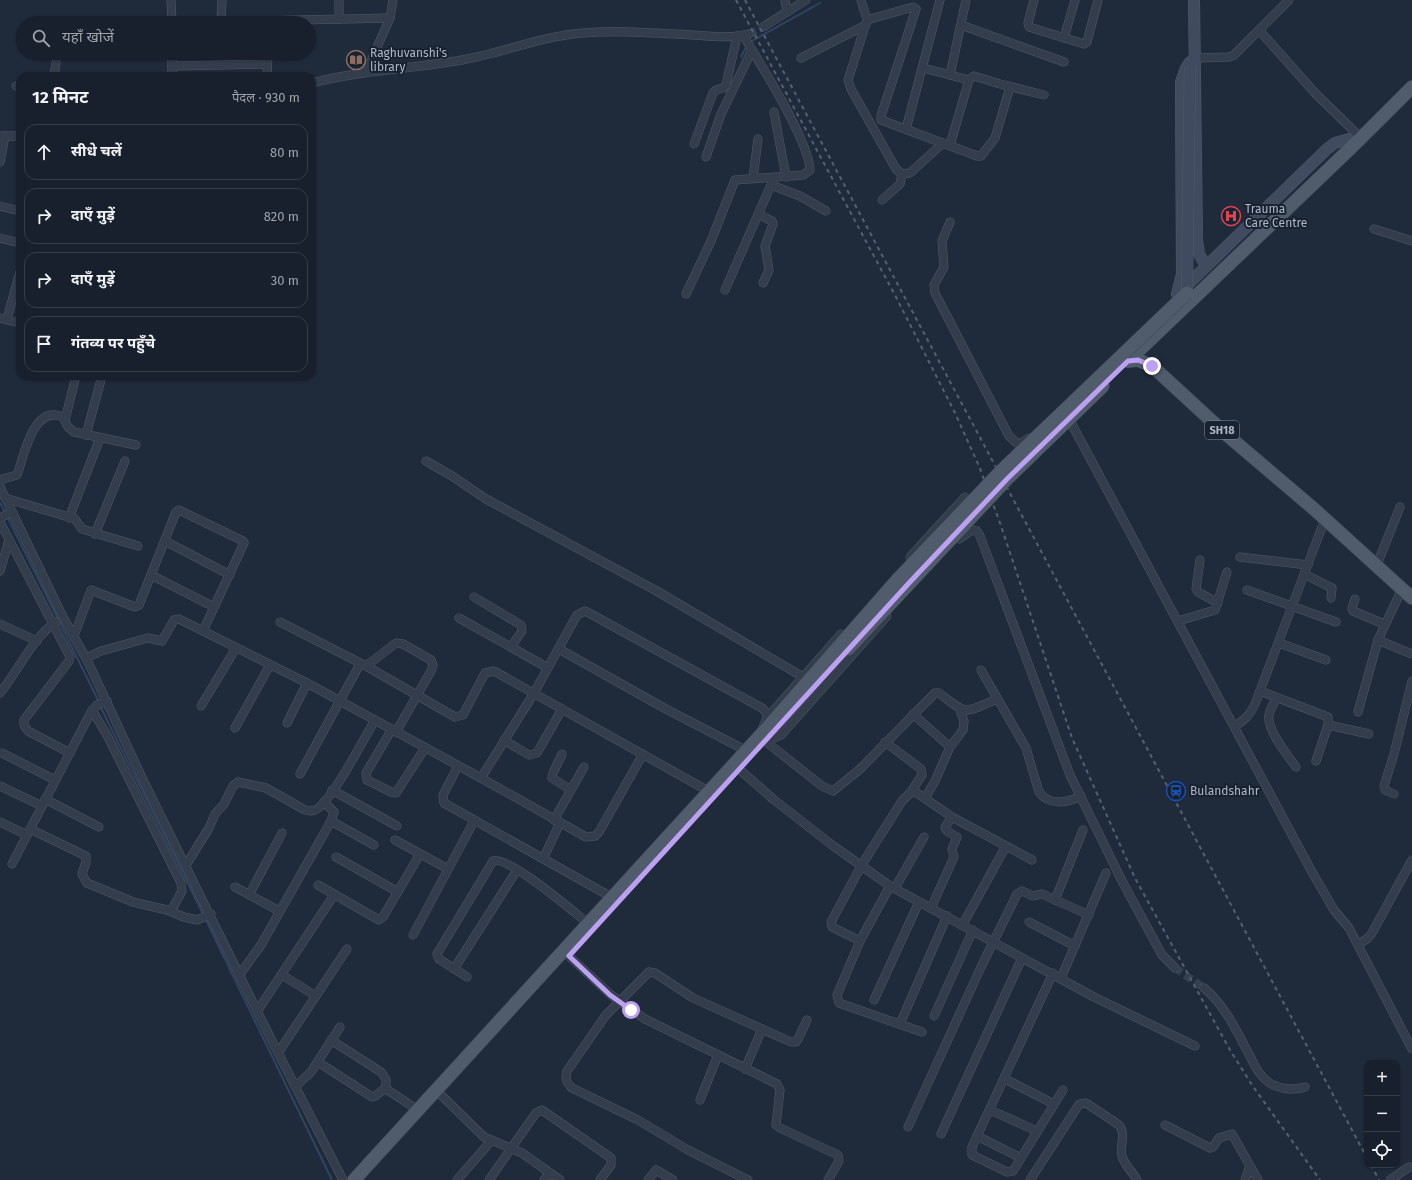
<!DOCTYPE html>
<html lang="hi">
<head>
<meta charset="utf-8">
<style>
	body { margin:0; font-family:"Fira Sans","Noto Sans Devanagari",sans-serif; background:#202834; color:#f1f3f6 }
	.controls { position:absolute; right:12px; bottom:12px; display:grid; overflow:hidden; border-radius:8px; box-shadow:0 1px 3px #0004 }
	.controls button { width:36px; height:36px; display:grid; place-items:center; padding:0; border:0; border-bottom:1px solid #363e48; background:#17202c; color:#f1f3f6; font:20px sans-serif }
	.stop { position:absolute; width:12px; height:12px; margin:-9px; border:3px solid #bca0f2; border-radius:50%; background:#fff }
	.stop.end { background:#bca0f2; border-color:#fff; box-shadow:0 1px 4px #0008 }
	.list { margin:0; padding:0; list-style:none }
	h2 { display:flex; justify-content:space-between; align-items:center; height:52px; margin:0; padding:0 16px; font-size:17px }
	h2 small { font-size:13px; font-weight:400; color:#9ea3a9 }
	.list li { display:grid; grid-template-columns:26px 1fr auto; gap:12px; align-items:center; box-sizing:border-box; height:56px; margin:0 8px 8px; padding:0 8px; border:1px solid #363e48; border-radius:12px }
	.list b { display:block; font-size:15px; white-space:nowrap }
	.list em { font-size:13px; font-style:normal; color:#9ea3a9 }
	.icon { flex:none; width:22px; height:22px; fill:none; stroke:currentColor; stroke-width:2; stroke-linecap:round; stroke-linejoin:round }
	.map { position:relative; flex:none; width:1412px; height:1180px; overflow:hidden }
	.search { position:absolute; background:#17202c; box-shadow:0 1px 3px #0004; left:16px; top:16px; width:300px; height:44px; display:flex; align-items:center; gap:10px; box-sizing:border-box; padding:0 14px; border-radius:22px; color:#9ea3a9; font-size:15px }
	.panel { position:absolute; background:#17202c; box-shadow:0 1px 3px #0004; left:16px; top:72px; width:300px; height:308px; border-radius:12px }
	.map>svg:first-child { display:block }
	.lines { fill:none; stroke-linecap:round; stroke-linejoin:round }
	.stream { stroke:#2f4462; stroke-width:2 }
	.street-tunnel { stroke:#344050; stroke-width:8; stroke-dasharray:8 4; stroke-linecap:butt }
	.street-casing { stroke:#505a69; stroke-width:9 }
	.secondary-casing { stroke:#505a69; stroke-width:12 }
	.primary-casing { stroke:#3c4655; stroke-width:14 }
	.street { stroke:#333d4b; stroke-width:8 }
	.secondary { stroke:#404b5f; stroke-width:11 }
	.primary { stroke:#505c6b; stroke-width:13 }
	.rail { stroke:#546073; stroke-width:2; stroke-dasharray:4 4; stroke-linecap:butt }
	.secondary-bridge-casing { stroke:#505a69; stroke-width:12; stroke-linecap:butt }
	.primary-bridge-casing { stroke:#3c4655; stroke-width:14; stroke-linecap:butt }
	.secondary-bridge { stroke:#404b5f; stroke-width:11 }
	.primary-bridge { stroke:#505c6b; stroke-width:13 }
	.route { stroke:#bca0f2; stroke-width:5 }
	.labels { text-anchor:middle; stroke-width:4; stroke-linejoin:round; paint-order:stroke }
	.shield { fill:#182230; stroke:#808a9a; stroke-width:1 }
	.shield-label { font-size:11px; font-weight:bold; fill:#adb7c8 }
	.poi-label { font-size:12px; fill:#adb7c8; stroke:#182230; text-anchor:start }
</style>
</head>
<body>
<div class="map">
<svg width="1412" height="1180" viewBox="0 0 1412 1180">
	<rect width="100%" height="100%" fill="#1f2b3b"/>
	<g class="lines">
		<!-- stream -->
		<g class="stream">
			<polyline points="750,42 820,3"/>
			<polyline points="741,57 745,49"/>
			<polyline points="0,503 5,512"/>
			<polyline points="7,516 99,702"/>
			<polyline points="100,706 203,914"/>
			<polyline points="205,918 332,1180"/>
		</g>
		<!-- street-tunnel -->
		<g class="street-tunnel">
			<polyline points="749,34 756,31"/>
			<polyline points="1175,968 1204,988"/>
		</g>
		<!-- street casing -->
		<g class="street-casing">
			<g id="street">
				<polyline points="171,0 172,23"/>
				<polyline points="339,0 339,19"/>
				<polyline points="785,0 787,12"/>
				<polyline points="861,0 867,20 848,80 851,89 896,169 902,174 910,173 943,143"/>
				<polyline points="1034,0 1028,23 1029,27 1084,44 1087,42 1098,0"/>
				<polyline points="867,20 913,7 916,9 881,116 881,120 977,156 981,156 995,138 1010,87"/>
				<polyline points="221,21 222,0"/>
				<polyline points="172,23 390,18"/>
				<polyline points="961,25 1064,62"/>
				<polyline points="763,27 806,0"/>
				<polyline points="1259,30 1289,0"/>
				<polyline points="1064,38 1075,0"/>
				<polyline points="172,53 172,76"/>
				<polyline points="801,58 866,25"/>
				<polyline points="1196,58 1229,57 1234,55 1259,30 1315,93 1361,138"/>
				<polyline points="172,66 267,64"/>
				<polyline points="923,68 969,80 974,76 1000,84 1044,95"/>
				<polyline points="366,72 390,18 393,0"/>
				<polyline points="950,75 966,0"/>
				<polyline points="54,76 56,63"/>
				<polyline points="267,76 268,53"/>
				<path d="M312,83C361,70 412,69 462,60C503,53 541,36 583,33C619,30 655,33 692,35C711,36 730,39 749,34"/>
				<polyline points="16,86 20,87"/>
				<polyline points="774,112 786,177"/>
				<polyline points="906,129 940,0"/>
				<polyline points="1,136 20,136"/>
				<polyline points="694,144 713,93 716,90 723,88 726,85 737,36"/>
				<polyline points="950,145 969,80"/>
				<polyline points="706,157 721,114 752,50"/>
				<polyline points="0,162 5,136"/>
				<polyline points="753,178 758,139"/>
				<polyline points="771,185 800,196 826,211"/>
				<polyline points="882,200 900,184 902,174"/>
				<polyline points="0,206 20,211"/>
				<polyline points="758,214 772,221 773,224 765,246 769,270 763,283"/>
				<polyline points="950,222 942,241 944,267 934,285 935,293 1009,436 1017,443 1021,443 1029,438"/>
				<polyline points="1374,229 1412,241"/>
				<polyline points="0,238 20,243"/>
				<polyline points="725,290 774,178"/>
				<path d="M686,294L711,241L735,180L803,175L810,170C809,141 760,63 743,35"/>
				<polyline points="0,318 20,323"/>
				<polyline points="7,319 20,272"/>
				<polyline points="1069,419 1312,872 1334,910 1349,928 1412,1049"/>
				<polyline points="65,420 76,376"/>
				<polyline points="86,435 102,376"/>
				<polyline points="426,461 452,476 486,499 655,590 803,677"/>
				<path d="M0,480L17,475C24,456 33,404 63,417L68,427L74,432L136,445"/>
				<polyline points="0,487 63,617 88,662 144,782 269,1035 343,1180"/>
				<polyline points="5,498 75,519 82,529 138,546"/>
				<polyline points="0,518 12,512"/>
				<polyline points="69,518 100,438"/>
				<polyline points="0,522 70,657 69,661 24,720 24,725 28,731 70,753"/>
				<polyline points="95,534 125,461"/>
				<polyline points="959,539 972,530 977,531 980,536 1070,775 1122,881 1162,955 1175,968"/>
				<polyline points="165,541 230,575"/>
				<polyline points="910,557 965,497"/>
				<polyline points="1240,557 1308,565"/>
				<polyline points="1200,560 1196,589 1198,592 1218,603"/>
				<polyline points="1376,567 1400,507"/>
				<polyline points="0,571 9,540"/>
				<polyline points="1304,574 1332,588 1331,598"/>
				<polyline points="151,575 214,607"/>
				<polyline points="1247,590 1336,622"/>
				<polyline points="474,597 521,625 522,631 511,647"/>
				<polyline points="1355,599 1352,608 1353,611 1384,624"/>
				<polyline points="459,618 548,668"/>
				<polyline points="1178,621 1215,610 1227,572"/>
				<polyline points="280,622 366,666 455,717 463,715 485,673 494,671 710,792"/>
				<polyline points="0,624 37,641"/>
				<polyline points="74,636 91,590 135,607 139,605 176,512 179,510 243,541 244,543 203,631"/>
				<polyline points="1378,640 1412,654"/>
				<polyline points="1279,643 1326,660"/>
				<polyline points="559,649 664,708 747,751"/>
				<polyline points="86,658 101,651 148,638 162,641 174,620 179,619 307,683 481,778"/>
				<polyline points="366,666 396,643 403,644 431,660 433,665 431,671 396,732"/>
				<path d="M981,670L1026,748L1039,792C1049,806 1067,803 1081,796"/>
				<polyline points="1260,691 1328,717 1328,725 1316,761"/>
				<path d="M0,693C18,671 33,637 56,622"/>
				<path d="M1277,698C1274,703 1270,709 1269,715C1266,729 1288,756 1296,767"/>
				<polyline points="201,706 236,648"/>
				<polyline points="92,710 108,737 181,883 182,891 171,911"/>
				<polyline points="1358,712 1378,640 1402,589"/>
				<polyline points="913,714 950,747"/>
				<polyline points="767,718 841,634"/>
				<polyline points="287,723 307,683"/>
				<polyline points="1328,725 1369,734"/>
				<path d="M1235,726C1245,720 1250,715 1255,704L1325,519"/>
				<polyline points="235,728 270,665"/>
				<polyline points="392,729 366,773 367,780 391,792 396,793 425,748"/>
				<polyline points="504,740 529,755 537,753 562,709"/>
				<path d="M765,741L822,786L833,791L859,770L935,693H939C968,715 962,714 997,699"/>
				<polyline points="885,742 921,769 922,775 911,792"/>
				<polyline points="2,753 55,780"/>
				<polyline points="562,754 553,773 552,778 571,790"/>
				<polyline points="643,754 599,832 595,836 586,837 481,778 534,693 577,615 585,611 589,613 762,708 767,713 767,718 763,727 765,732 773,738 781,735 887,616"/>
				<polyline points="458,766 443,795 444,803 613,898"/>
				<polyline points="740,770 773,799 832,845 890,886 1094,997 1195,1046"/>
				<polyline points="300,774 360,664"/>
				<polyline points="0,786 42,806"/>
				<polyline points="332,790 397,826"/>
				<polyline points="1394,794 1385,790 1384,786 1394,754 1412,681"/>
				<polyline points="925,798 935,781 950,747 963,730 964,721 960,710"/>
				<polyline points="45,799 99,827"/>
				<polyline points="554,820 584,767"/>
				<polyline points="331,821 374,845"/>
				<polyline points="0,822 27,835"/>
				<polyline points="30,829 86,856 86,862 82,874 87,883 133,902 167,910 184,917 197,920 211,914"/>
				<polyline points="395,840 448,869"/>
				<polyline points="336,857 398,892"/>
				<polyline points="543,859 560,823"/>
				<polyline points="12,864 90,714 97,705 107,701"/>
				<path d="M186,865L209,828L215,814L224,804L233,786L238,782L266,788L305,810C309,811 313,812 317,809C333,799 364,738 375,720"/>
				<polyline points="318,885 379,920 383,917 420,854"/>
				<polyline points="890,886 860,941 837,995 839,1003 922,1032"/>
				<polyline points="235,887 279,911"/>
				<polyline points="895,888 924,837"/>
				<polyline points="249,895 282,833"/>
				<polyline points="1055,900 1083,830"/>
				<polyline points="931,908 954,857 952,849 957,837 947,831 945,827 952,817"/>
				<polyline points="1029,922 1075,946"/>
				<polyline points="963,924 1006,846"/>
				<polyline points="413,935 474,821"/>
				<polyline points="860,941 832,927 831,922 861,866 902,801 911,792 917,793 952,817 1032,860"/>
				<polyline points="1358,945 1368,938 1372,933 1412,860"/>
				<polyline points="569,956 611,995 645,1019 777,1084 780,1090 776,1125 780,1128 838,1155 839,1161 828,1180"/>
				<polyline points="454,969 517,870"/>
				<polyline points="1053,973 972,1147 972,1155 1007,1172 1013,1171 1063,1090"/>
				<polyline points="240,974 261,945 331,821 334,812 324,802"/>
				<polyline points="282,975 316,996"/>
				<path d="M467,977L439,959L437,954L493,861C508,855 575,913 589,924"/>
				<polyline points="1061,978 1106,873"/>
				<path d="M1204,988C1225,1005 1237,1032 1250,1056C1254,1065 1259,1075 1267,1081C1277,1089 1293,1091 1305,1087"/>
				<polyline points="874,1000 919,902"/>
				<polyline points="258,1010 334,895"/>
				<polyline points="934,1016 973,930"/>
				<polyline points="900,1024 947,916"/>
				<polyline points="331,1040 381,1072 386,1079 386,1089"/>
				<polyline points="278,1053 347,949"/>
				<path d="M318,1062L372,1097C378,1097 379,1090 386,1089L418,1110"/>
				<polyline points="745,1069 762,1029"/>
				<polyline points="1005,1079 1054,1104"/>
				<polyline points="295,1087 311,1072 340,1027"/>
				<polyline points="441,1095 484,1137 522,1153 560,1180"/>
				<polyline points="700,1100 718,1055"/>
				<polyline points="990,1110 1037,1131"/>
				<polyline points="1165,1125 1210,1148 1213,1147 1219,1138 1232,1134 1258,1180"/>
				<polyline points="908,1127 981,967 1017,894 1022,891 1033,896 1042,894 1089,915"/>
				<polyline points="941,1134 1022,958"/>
				<polyline points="977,1136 1021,1158"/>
				<polyline points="457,1180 491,1141"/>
				<polyline points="489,1180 536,1113 542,1110 611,1158 611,1165 600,1180"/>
				<polyline points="544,1180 550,1173"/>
				<polyline points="648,1180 656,1170 673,1180"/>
				<path d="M748,1180L688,1150L638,1120L572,1088C566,1082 565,1079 567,1071L606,1015L649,972L655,973L693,998L791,1042H796L798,1039L807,1020"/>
				<path d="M1030,1180L1078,1106L1080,1104L1086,1103L1119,1125C1127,1136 1119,1144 1122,1156C1124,1165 1133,1172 1137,1180"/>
				<polyline points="1245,1180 1250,1166"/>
				<polyline points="1390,1180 1409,1167"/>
			</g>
		</g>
		<!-- secondary casing -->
		<g class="secondary-casing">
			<g id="secondary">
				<polyline points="1194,0 1197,240 1199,254 1206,266"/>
				<polyline points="1183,289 1327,149 1335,143 1349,139"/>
				<polyline points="1177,294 1182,274 1181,82 1186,68 1190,62"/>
			</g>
		</g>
		<!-- primary casing -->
		<g class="primary-casing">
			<g id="primary">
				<polyline points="1128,361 1357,142 1412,87"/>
				<polyline points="1128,361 1138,360 1152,366 1227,435 1314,509 1412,598"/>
				<polyline points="354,1180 768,727"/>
			</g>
		</g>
		<!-- street -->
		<use href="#street" class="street"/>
		<!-- secondary -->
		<use href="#secondary" class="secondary"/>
		<!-- primary -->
		<use href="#primary" class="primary"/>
		<!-- rail -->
		<g class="rail">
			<polyline points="736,0 896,297 955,413 979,466 1000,523 1072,738 1135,878 1230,1050 1252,1085 1320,1180"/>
			<polyline points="745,0 1367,1158"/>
			<polyline points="1371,1165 1379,1180"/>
		</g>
		<!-- secondary-bridge casing -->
		<g class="secondary-bridge-casing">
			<polyline id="secondary-bridge" points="1187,293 1190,66"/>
		</g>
		<!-- primary-bridge casing -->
		<g class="primary-bridge-casing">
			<g id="primary-bridge">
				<polyline points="848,649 1007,479 1103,386"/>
				<polyline points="768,727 897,580 1002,470 1187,293"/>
			</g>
		</g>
		<!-- secondary-bridge -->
		<use href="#secondary-bridge" class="secondary-bridge"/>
		<!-- primary-bridge -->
		<use href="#primary-bridge" class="primary-bridge"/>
	</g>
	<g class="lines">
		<!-- route -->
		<polyline class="route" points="631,1010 610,995 569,956 909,583 1007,479 1128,361 1138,360 1152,366"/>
	</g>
	<!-- icons -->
	<defs>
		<g id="library-ring" transform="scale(1)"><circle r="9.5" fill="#182230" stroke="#8d6e63" stroke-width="1.5"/><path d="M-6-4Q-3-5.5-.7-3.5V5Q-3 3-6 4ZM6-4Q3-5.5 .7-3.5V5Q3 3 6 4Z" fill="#8d6e63"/></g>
		<g id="hospital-ring" transform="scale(1)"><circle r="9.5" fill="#182230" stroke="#e0444e" stroke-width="1.5"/><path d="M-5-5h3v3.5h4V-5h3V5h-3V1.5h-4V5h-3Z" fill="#e0444e"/></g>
		<g id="station-ring" transform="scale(1)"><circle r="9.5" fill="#182230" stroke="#1a4fb4" stroke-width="1.5"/><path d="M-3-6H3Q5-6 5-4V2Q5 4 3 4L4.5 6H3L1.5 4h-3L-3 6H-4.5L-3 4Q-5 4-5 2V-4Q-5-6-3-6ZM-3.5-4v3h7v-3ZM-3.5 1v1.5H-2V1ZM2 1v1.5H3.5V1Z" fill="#1a4fb4"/></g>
	</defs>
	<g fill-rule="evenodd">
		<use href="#library-ring" x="356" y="60"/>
		<use href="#hospital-ring" x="1231" y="216"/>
		<use href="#station-ring" x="1176" y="791"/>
	</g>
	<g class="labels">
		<!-- shield labels -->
		<rect class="shield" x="1205" y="421" width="34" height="18" rx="3"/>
		<g class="shield-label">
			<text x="1222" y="434">SH18</text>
		</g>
		<!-- poi labels -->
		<g class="poi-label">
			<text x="370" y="57">Raghuvanshi's<tspan x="370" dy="14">library</tspan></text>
			<text x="1245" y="213">Trauma<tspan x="1245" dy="14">Care Centre</tspan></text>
			<text x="1190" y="795">Bulandshahr</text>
		</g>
	</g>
</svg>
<div class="controls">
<button>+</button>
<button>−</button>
<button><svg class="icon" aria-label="locate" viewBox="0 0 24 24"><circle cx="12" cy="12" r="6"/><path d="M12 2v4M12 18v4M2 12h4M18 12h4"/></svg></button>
</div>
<div class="stop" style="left:631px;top:1010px"></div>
<div class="stop end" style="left:1152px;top:366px"></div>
<div class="search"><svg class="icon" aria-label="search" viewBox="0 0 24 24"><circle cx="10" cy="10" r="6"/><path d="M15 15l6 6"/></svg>यहाँ खोजें</div>
<section class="panel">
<h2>12 मिनट<small>पैदल · 930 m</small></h2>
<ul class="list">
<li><svg class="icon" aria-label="ahead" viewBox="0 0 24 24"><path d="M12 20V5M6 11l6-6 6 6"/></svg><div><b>सीधे चलें</b></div><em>80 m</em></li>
<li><svg class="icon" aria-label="right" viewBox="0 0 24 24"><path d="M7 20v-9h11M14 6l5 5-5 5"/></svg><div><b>दाएँ मुड़ें</b></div><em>820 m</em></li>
<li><svg class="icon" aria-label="right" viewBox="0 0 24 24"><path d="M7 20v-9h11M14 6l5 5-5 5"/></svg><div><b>दाएँ मुड़ें</b></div><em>30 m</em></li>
<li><svg class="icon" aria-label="arrive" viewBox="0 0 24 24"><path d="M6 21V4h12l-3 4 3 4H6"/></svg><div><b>गंतव्य पर पहुँचे</b></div></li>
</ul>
</section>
</div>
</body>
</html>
